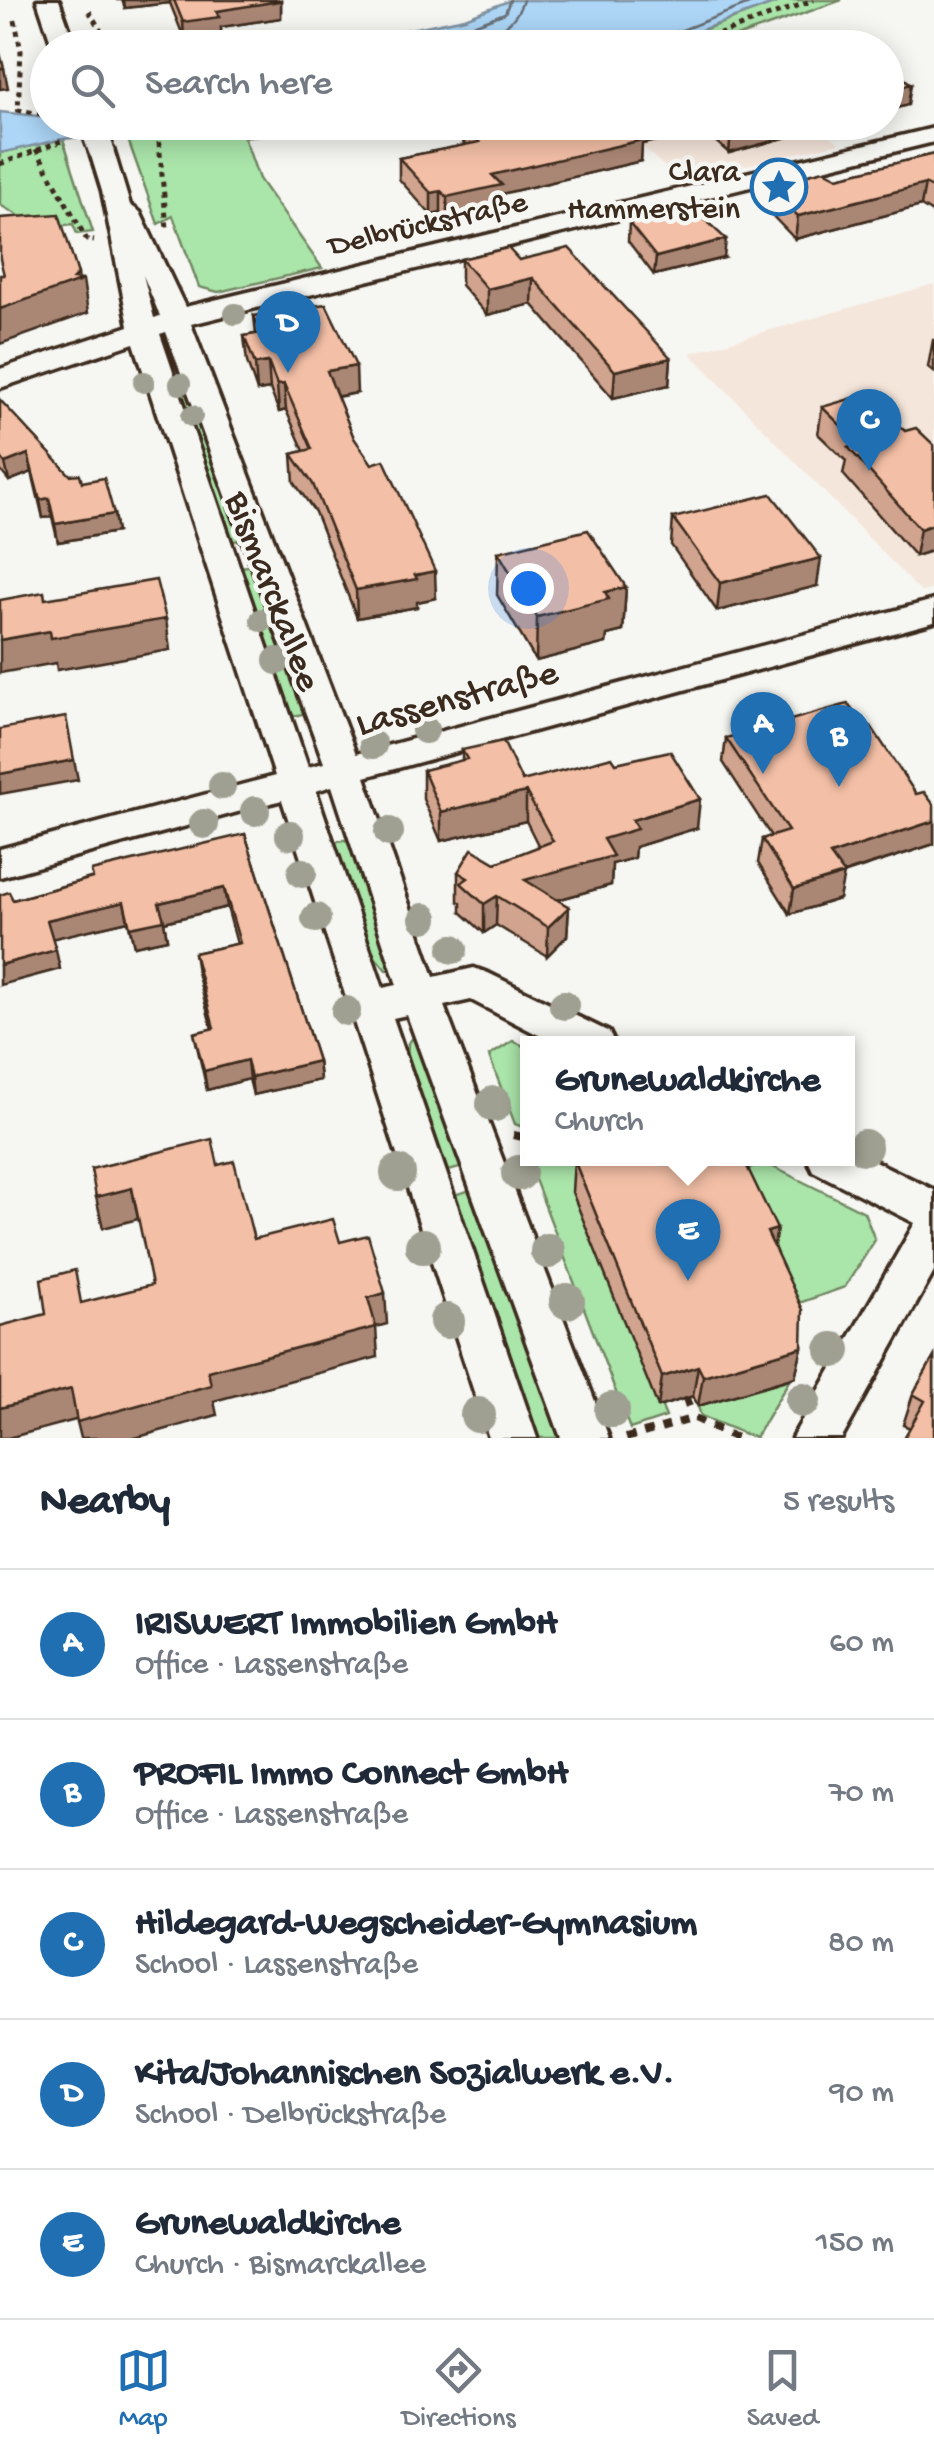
<!DOCTYPE html>
<html lang="en">
<head>
<meta charset="utf-8">
<style>
	body { margin:0; font-family:"Gochi Hand",sans-serif; background:#f2f2f3; color:#1f2937 }
	.you { position:absolute; left:528px; top:588px; width:35px; height:35px; margin:-25px; border:8px solid #fff; border-radius:50%; background:#1a73e8; box-shadow:0 0 0 15px #1a73e833 }
	.badge { display:grid; place-items:center; width:65px; height:65px; border-radius:50%; background:#1f6fb2; color:#fff; font-size:32px; font-weight:700 }
	.pin { position:absolute; translate:-50% -82px; filter:drop-shadow(0 2px 5px #0008) }
	.pin::after { content:''; position:absolute; top:52px; width:35px; height:30px; background:inherit; clip-path:polygon(0 0,100% 0,50% 100%) }
	.popup { position:absolute; left:520px; top:1036px; width:335px; height:130px; box-sizing:border-box; display:grid; place-content:center; border-radius:0px; background:#fff; filter:drop-shadow(0 2px 8px #0005); font-size:32px; white-space:nowrap; color:#747a83 }
	.popup b { font-size:38px; color:#1f2937 }
	.popup::after { content:''; position:absolute; left:50%; top:100%; margin-left:-20px; border:20px solid transparent; border-top-color:#fff }
	.list { margin:0; padding:0; list-style:none }
	h2 { display:flex; justify-content:space-between; align-items:center; height:130px; margin:0; padding:0 40px; font-size:42px }
	h2 small { font-size:32px; font-weight:400; color:#747a83 }
	.list li { display:grid; grid-template-columns:65px 1fr auto; gap:30px; align-items:center; box-sizing:border-box; height:150px; padding:0 40px; border-top:2px solid #e0e1e3 }
	.list b { display:block; font-size:38px; white-space:nowrap }
	.list p { margin:0; font-size:32px; white-space:nowrap; color:#747a83 }
	.list em { font-size:32px; font-style:normal; color:#747a83 }
	.icon { flex:none; width:55px; height:55px; fill:none; stroke:currentColor; stroke-width:2; stroke-linecap:round; stroke-linejoin:round }
	.map { position:relative; flex:none; width:934px; height:1438px; overflow:hidden }
	.search { position:absolute; background:#fff; box-shadow:0 5px 25px #0003; left:30px; right:30px; top:30px; height:110px; display:flex; align-items:center; gap:25px; box-sizing:border-box; padding:0 35px; border-radius:55px; color:#747a83; font-size:38px }
	.sheet { height:880px; background:#fff }
	nav { display:flex; justify-content:space-around; align-items:center; box-sizing:border-box; height:140px; border-top:2px solid #e0e1e3; background:#fff; font-size:28px; color:#747a83 }
	nav a { display:grid; justify-items:center; gap:5px }
	nav .on { color:#1f6fb2 }
	.map>svg:first-child { display:block }
	.built { fill:#f5e6db }
	.green { fill:#aae5aa; stroke:#728864; stroke-width:2.5 }
	.water { fill:#acd5f6; stroke:#7f91a0; stroke-width:2.5 }
	.lines { fill:none; stroke-linecap:round; stroke-linejoin:round }
	.shore { stroke:#686e74; stroke-width:2.5 }
	.minor-casing { stroke:#3b2a1e; stroke-width:7 }
	.path-far1 { stroke:#3b2a1e; stroke-width:5; stroke-dasharray:5 5; stroke-linecap:butt }
	.path { stroke:#3b2a1e; stroke-width:8; stroke-dasharray:9 9; stroke-linecap:butt }
	.minor { fill:#f6f6f2; fill-rule:evenodd }
	.minor-bridge-casing { stroke:#3b2a1e; stroke-width:30; stroke-linecap:butt }
	.minor-bridge { stroke:#f6f6f2; stroke-width:25 }
	.tree { fill:#9fa091 }
	.wall { fill:#d1a48f; stroke:#3b2a1e; stroke-width:2.5 }
	.shaded-wall { fill:#aa8674; stroke:#3b2a1e; stroke-width:2.5 }
	.building { fill:#f3bfa6; stroke:#3b2a1e; stroke-width:2.5 }
	.labels { text-anchor:middle; stroke-width:9; stroke-linejoin:round; paint-order:stroke }
	.far-poi-label { font-size:32px; fill:#3b2a1e; stroke:#f6f6f2; text-anchor:end }
	.far-street-label { font-size:32px; fill:#3b2a1e; stroke:#f6f6f2 }
	.street-label { font-size:38px; fill:#3b2a1e; stroke:#f6f6f2 }
</style>
</head>
<body>
<div class="map">
<svg width="934" height="1438" viewBox="0 0 934 1438">
	<rect width="100%" height="100%" fill="#f6f6f2"/>
	<filter id="ink" filterUnits="userSpaceOnUse"><feTurbulence type="fractalNoise" baseFrequency=".01" numOctaves="2"/><feDisplacementMap in="SourceGraphic" scale="20" xChannelSelector="R" yChannelSelector="G"/><feConvolveMatrix kernelMatrix="1 2 1 2 8 2 1 2 1" color-interpolation-filters="sRGB"/></filter>
	<g filter="url(#ink)">
		<!-- built -->
		<g class="built">
			<polygon points="617,123 815,123 839,143 680,181"/>
			<polygon points="934,284 934,589 921,592 690,353"/>
		</g>
		<!-- green -->
		<g class="green">
			<polygon points="784,0 842,0 722,42 654,48"/>
			<polygon points="188,123 345,123 244,137 259,179 322,268 218,292 199,287 173,216 158,224 125,131"/>
			<polygon points="63,139 93,232 77,234 73,224 34,229 32,223 0,205 0,153"/>
			<polygon points="170,362 176,364 244,539 229,542"/>
			<polygon points="253,565 306,713 287,718 236,568"/>
			<polygon points="350,839 394,969 386,970 370,951 332,842"/>
			<polygon points="417,1034 467,1166 445,1172 407,1061 408,1043"/>
			<polygon points="513,1041 528,1048 528,1129 515,1124 489,1056"/>
			<polygon points="523,1148 528,1149 528,1158 594,1159 573,1193 666,1417 630,1429"/>
			<polygon points="765,1163 864,1212 875,1240 845,1287 782,1309 730,1174"/>
			<polygon points="475,1189 562,1438 535,1438 453,1195"/>
			<polygon points="790,1379 755,1438 701,1416 698,1406"/>
		</g>
		<!-- water -->
		<g class="water">
			<polygon points="511,0 784,0 654,47 322,47 465,18"/>
			<polygon points="0,112 47,117 48,122 197,123 63,139 0,153"/>
		</g>
		<g class="lines">
			<!-- shore -->
			<g class="shore">
				<polyline points="371,48 468,27 505,13 510,0"/>
				<path d="M425,48C461,43 511,41 523,0"/>
				<polyline points="665,48 672,34 759,0"/>
			</g>
			<!-- minor casing -->
			<g class="minor-casing">
				<g id="minor">
					<polygon points="37,0 59,0 76,48 53,48"/>
					<path d="M934,128V142L191,324L356,754L934,600V622L365,777L434,977L474,968L488,973L609,1032L615,1044H556L471,1000L444,1006L609,1438H561L407,1015L393,1018L537,1438H489L282,800L0,877V849L275,776L134,343L0,388V369L129,326L102,191L89,149L92,144H110L113,149L130,205L140,212L185,307ZM143,275L160,316L154,318ZM166,332L324,763L308,767L160,334ZM332,786L397,985L383,988L316,791Z"/>
					<polygon points="848,1148 934,1190 934,1272 842,1438 792,1438 915,1223 813,1171 807,1158 848,1158"/>
				</g>
			</g>
			<!-- path-far1 -->
			<g class="path-far1">
				<polyline points="89,11 111,48"/>
				<polyline points="15,20 21,51 18,110 48,115"/>
				<polyline points="681,48 814,0"/>
				<polyline points="127,132 285,122"/>
				<polyline points="158,132 167,228"/>
				<polyline points="36,149 87,240 94,241"/>
				<polyline points="0,164 62,141"/>
			</g>
			<!-- path -->
			<g class="path">
				<polyline points="513,1135 528,1138"/>
				<polyline points="686,1398 689,1407"/>
				<polyline points="626,1438 695,1418 736,1438"/>
			</g>
			<!-- minor -->
			<use href="#minor" class="minor"/>
			<!-- minor-bridge casing -->
			<g class="minor-bridge-casing">
				<polyline id="minor-bridge" points="91,122 101,149"/>
			</g>
			<!-- minor-bridge -->
			<use href="#minor-bridge" class="minor-bridge"/>
		</g>
		<!-- trees -->
		<g class="tree">
			<circle cx="235" cy="314" r="11"/>
			<circle cx="144" cy="382" r="11"/>
			<circle cx="180" cy="384" r="11"/>
			<circle cx="192" cy="416" r="11"/>
			<circle cx="262" cy="620" r="12"/>
			<circle cx="277" cy="661" r="14"/>
			<circle cx="425" cy="730" r="14"/>
			<circle cx="373" cy="745" r="14"/>
			<circle cx="222" cy="786" r="14"/>
			<circle cx="255" cy="811" r="15"/>
			<circle cx="204" cy="824" r="15"/>
			<circle cx="389" cy="832" r="15"/>
			<circle cx="290" cy="835" r="15"/>
			<circle cx="302" cy="873" r="15"/>
			<circle cx="316" cy="918" r="15"/>
			<circle cx="424" cy="918" r="15"/>
			<circle cx="453" cy="949" r="15"/>
			<circle cx="564" cy="1005" r="15"/>
			<circle cx="346" cy="1011" r="15"/>
			<circle cx="494" cy="1104" r="18"/>
			<circle cx="864" cy="1147" r="18"/>
			<circle cx="398" cy="1173" r="18"/>
			<circle cx="519" cy="1173" r="18"/>
			<circle cx="423" cy="1246" r="18"/>
			<circle cx="548" cy="1251" r="18"/>
			<circle cx="567" cy="1301" r="18"/>
			<circle cx="447" cy="1321" r="18"/>
			<circle cx="833" cy="1350" r="18"/>
			<circle cx="803" cy="1400" r="18"/>
			<circle cx="612" cy="1410" r="18"/>
			<circle cx="478" cy="1415" r="18"/>
		</g>
		<!-- wall -->
		<g class="wall">
			<polygon points="116,0 281,0 281,18 221,27 221,34 184,38 170,3 125,8 122,0"/>
			<polygon points="459,122 842,122 729,153 703,130 642,144 641,161 501,194 501,207 447,219 441,213 431,215 399,179 399,158 466,145 459,137"/>
			<polygon points="934,154 934,214 921,206 795,239 764,207 766,185 838,177"/>
			<polygon points="629,223 724,258 654,275 628,241"/>
			<polygon points="461,259 519,260 671,358 669,385 613,398 532,304 487,315 461,285"/>
			<polygon points="254,316 357,393 337,397 354,438 436,598 417,602 417,607 357,618 315,512 294,482 292,454 304,451 286,410 279,412 270,389 257,391 247,362 244,336 256,334"/>
			<polygon points="933,340 934,340 934,372 928,367"/>
			<polygon points="0,400 70,475 82,482 114,514 117,532 58,542 52,517 43,518 32,472 9,481 0,470"/>
			<polygon points="822,407 905,431 934,445 934,550 915,556 843,474 846,461 818,434"/>
			<polygon points="673,518 817,586 717,611 671,545"/>
			<polygon points="498,552 626,587 623,631 607,635 606,643 536,661 497,595"/>
			<polygon points="726,738 934,821 934,844 843,874 839,899 790,914 758,863 762,839 771,836 723,762"/>
			<polygon points="462,750 522,781 616,763 697,828 635,847 634,858 612,864 611,885 557,900 569,907 567,936 547,956 496,925 484,933 461,912 461,903 458,901 458,872 496,863 539,847 526,821 441,841 423,799 423,770 462,761"/>
			<polygon points="245,834 318,1061 320,1080 253,1095 249,1079 207,1090 194,1033 212,1029 197,972 194,953 237,944 227,907 164,922 167,939 134,946 128,921 52,938 60,969 13,900"/>
			<polygon points="574,1160 774,1246 802,1347 795,1377 698,1406 693,1396 658,1407 572,1192"/>
			<polygon points="934,1357 934,1438 903,1425 913,1394"/>
		</g>
		<!-- shaded-wall -->
		<g class="shaded-wall">
			<polygon points="124,0 170,0 170,3 125,8"/>
			<polygon points="273,0 281,0 281,18 221,27 221,34 184,38 183,22 217,11"/>
			<polygon points="0,68 4,68 8,88 0,89"/>
			<polygon points="911,84 908,105 886,111 886,90"/>
			<polygon points="645,122 703,122 703,130 642,144 641,161 501,194 501,207 447,219 447,197 492,175 628,127"/>
			<polygon points="764,122 842,122 729,153 731,131"/>
			<polygon points="925,184 921,206 795,239 798,216"/>
			<polygon points="441,191 441,213 431,215 431,193"/>
			<polygon points="726,239 724,258 654,275 656,257"/>
			<polygon points="78,274 79,282 83,280 88,313 0,344 0,309 73,279"/>
			<polygon points="533,278 532,304 487,315 487,289"/>
			<polygon points="671,358 669,385 613,398 615,371"/>
			<polygon points="268,362 270,389 257,391 255,364"/>
			<polygon points="356,366 357,393 328,398 327,371"/>
			<polygon points="284,384 286,410 279,412 277,385"/>
			<polygon points="28,454 32,472 9,481 5,463"/>
			<polygon points="49,498 52,517 43,518 40,500"/>
			<polygon points="114,514 117,532 58,542 55,524"/>
			<polygon points="934,524 934,550 915,556 920,529"/>
			<polygon points="821,558 817,586 717,611 720,583"/>
			<polygon points="435,571 436,598 417,602 417,607 357,618 356,590"/>
			<polygon points="626,587 623,631 607,635 606,643 536,661 537,617 605,592"/>
			<polygon points="166,619 170,650 57,670 56,663 0,673 0,640 50,631"/>
			<polygon points="74,760 78,780 0,794 0,774"/>
			<polygon points="526,792 526,821 441,841 441,812"/>
			<polygon points="700,799 697,828 635,847 634,858 612,864 611,885 524,909 525,880 603,839 632,820"/>
			<polygon points="934,821 934,844 825,879 830,855"/>
			<polygon points="844,874 839,899 790,914 794,889"/>
			<polygon points="224,888 227,907 164,922 167,939 134,946 130,927 159,903"/>
			<polygon points="497,896 496,925 484,933 484,904"/>
			<polygon points="124,902 128,921 51,939 47,920"/>
			<polygon points="569,907 567,936 547,956 548,927"/>
			<polygon points="56,950 60,969 0,985 0,965"/>
			<polygon points="247,1060 249,1079 207,1090 204,1071"/>
			<polygon points="318,1061 320,1080 253,1095 251,1077"/>
			<polygon points="132,1188 138,1219 103,1228 96,1197"/>
			<polygon points="777,1229 771,1261 767,1232"/>
			<polygon points="385,1293 387,1324 376,1327 378,1357 214,1401 217,1415 135,1438 81,1438 77,1422 368,1298"/>
			<polygon points="802,1347 795,1377 698,1406 703,1376"/>
			<polygon points="698,1366 693,1396 658,1407 662,1377"/>
			<polygon points="71,1389 79,1419 8,1438 0,1438 0,1408"/>
		</g>
		<!-- building -->
		<g class="building">
			<polygon points="174,0 279,0 280,1 217,11 220,17 183,22"/>
			<polygon points="0,53 4,68 0,68"/>
			<polygon points="886,64 911,84 886,90"/>
			<polygon points="465,122 645,122 628,127 642,140 492,175 502,185 447,197 441,191 431,193 399,158 480,142"/>
			<polygon points="721,122 764,122 731,131"/>
			<polygon points="934,154 934,189 925,184 798,216 766,185 824,170 838,177"/>
			<polygon points="689,209 700,215 726,239 656,257 629,223"/>
			<polygon points="59,214 78,274 73,279 83,280 0,309 0,275 4,275 0,259 0,218"/>
			<polygon points="508,248 519,260 569,248 671,358 615,371 533,278 487,289 461,259"/>
			<polygon points="326,304 356,366 327,371 354,438 372,464 384,460 435,571 415,575 417,579 356,590 313,484 292,454 312,449 284,384 277,385 268,362 255,364 244,336 261,333 254,316"/>
			<polygon points="864,395 905,431 916,428 934,445 934,524 920,529 848,447 860,444 822,407"/>
			<polygon points="0,400 70,475 80,474 82,482 104,478 114,514 55,524 49,498 40,500 28,454 5,463 0,456"/>
			<polygon points="771,494 821,558 720,583 673,518"/>
			<polygon points="588,530 626,587 605,592 609,599 537,617 498,552"/>
			<polygon points="156,580 166,619 51,638 50,631 0,640 0,600 44,592 45,599"/>
			<polygon points="848,704 862,724 871,726 916,794 924,792 934,805 934,821 830,855 844,874 794,889 762,839 788,831 726,738"/>
			<polygon points="66,717 74,760 0,774 0,729"/>
			<polygon points="503,741 522,781 612,757 616,763 670,751 700,799 632,820 637,829 603,839 613,856 525,880 569,907 548,927 497,896 484,904 461,883 468,878 458,872 472,849 496,863 553,841 526,792 441,812 423,770 467,759 462,750"/>
			<polygon points="245,834 318,1061 251,1077 247,1060 204,1071 194,1033 214,1028 194,953 240,943 224,888 159,903 164,920 130,927 124,902 47,920 56,950 0,965 0,895 9,892 13,900 93,878 91,871"/>
			<polygon points="212,1139 218,1165 234,1161 254,1239 333,1219 340,1242 368,1235 385,1293 368,1298 376,1327 208,1371 211,1385 77,1422 71,1389 0,1408 0,1326 46,1314 41,1279 75,1270 81,1303 152,1285 132,1188 96,1197 91,1169"/>
			<polygon points="581,1158 743,1158 777,1229 767,1232 803,1310 802,1347 703,1376 698,1366 662,1377 574,1160"/>
			<polygon points="934,1357 934,1438 904,1438 925,1401 913,1394"/>
		</g>
	</g>
	<!-- icons -->
	<defs>
		<g id="sight-ring" transform="scale(2.875)"><circle r="9.5" fill="#f6f6f2" stroke="#1f6fb2" stroke-width="1.5"/><path d="M0-6L1.8-2.2L6-1.7L2.9 1.2L3.7 5.4L0 3.3L-3.7 5.4L-2.9 1.2L-6-1.7L-1.8-2.2Z" fill="#1f6fb2"/></g>
	</defs>
	<g fill-rule="evenodd">
		<use href="#sight-ring" x="779" y="187"/>
	</g>
	<g class="labels">
		<!-- far-poi labels -->
		<g class="far-poi-label">
			<text x="740" y="180">Clara<tspan x="740" dy="37">Hammerstein</tspan></text>
		</g>
		<!-- far-street labels -->
		<g class="far-street-label">
			<text transform="translate(427 221) rotate(-13)" y="11">Delbrückstraße</text>
		</g>
		<!-- street labels -->
		<g class="street-label">
			<text transform="translate(276 590) rotate(69)" y="13">Bismarckallee</text>
			<text transform="translate(456 695) rotate(-15)" y="13">Lassenstraße</text>
		</g>
	</g>
</svg>
<div class="you"></div>
<div class="pin badge" style="left:763px;top:774px">A</div>
<div class="pin badge" style="left:839px;top:787px">B</div>
<div class="pin badge" style="left:869px;top:471px">C</div>
<div class="pin badge" style="left:288px;top:373px">D</div>
<div class="pin badge" style="left:688px;top:1281px">E</div>
<div class="popup"><b>Grunewaldkirche</b>Church</div>
<div class="search"><svg class="icon" aria-label="search" viewBox="0 0 24 24"><circle cx="10" cy="10" r="6"/><path d="M15 15l6 6"/></svg>Search here</div>
</div>
<section class="sheet">
<h2>Nearby<small>5 results</small></h2>
<ul class="list">
<li><span class="badge">A</span><div><b>IRISWERT Immobilien GmbH</b><p>Office · Lassenstraße</p></div><em>60 m</em></li>
<li><span class="badge">B</span><div><b>PROFIL Immo Connect GmbH</b><p>Office · Lassenstraße</p></div><em>70 m</em></li>
<li><span class="badge">C</span><div><b>Hildegard-Wegscheider-Gymnasium</b><p>School · Lassenstraße</p></div><em>80 m</em></li>
<li><span class="badge">D</span><div><b>Kita/Johannischen Sozialwerk e.V.</b><p>School · Delbrückstraße</p></div><em>90 m</em></li>
<li><span class="badge">E</span><div><b>Grunewaldkirche</b><p>Church · Bismarckallee</p></div><em>150 m</em></li>
</ul>
</section>
<nav>
<a class="on"><svg class="icon" aria-label="map" viewBox="0 0 24 24"><path d="M3 6l6-2 6 2 6-2v14l-6 2-6-2-6 2zM9 4v14M15 6v14"/></svg>Map</a>
<a><svg class="icon" aria-label="directions" viewBox="0 0 24 24"><path d="M12 3l9 9-9 9-9-9zM9 14v-3h6M13 9l2 2-2 2"/></svg>Directions</a>
<a><svg class="icon" aria-label="saved" viewBox="0 0 24 24"><path d="M7 4h10v16l-5-4-5 4z"/></svg>Saved</a>
</nav>
</body>
</html>
